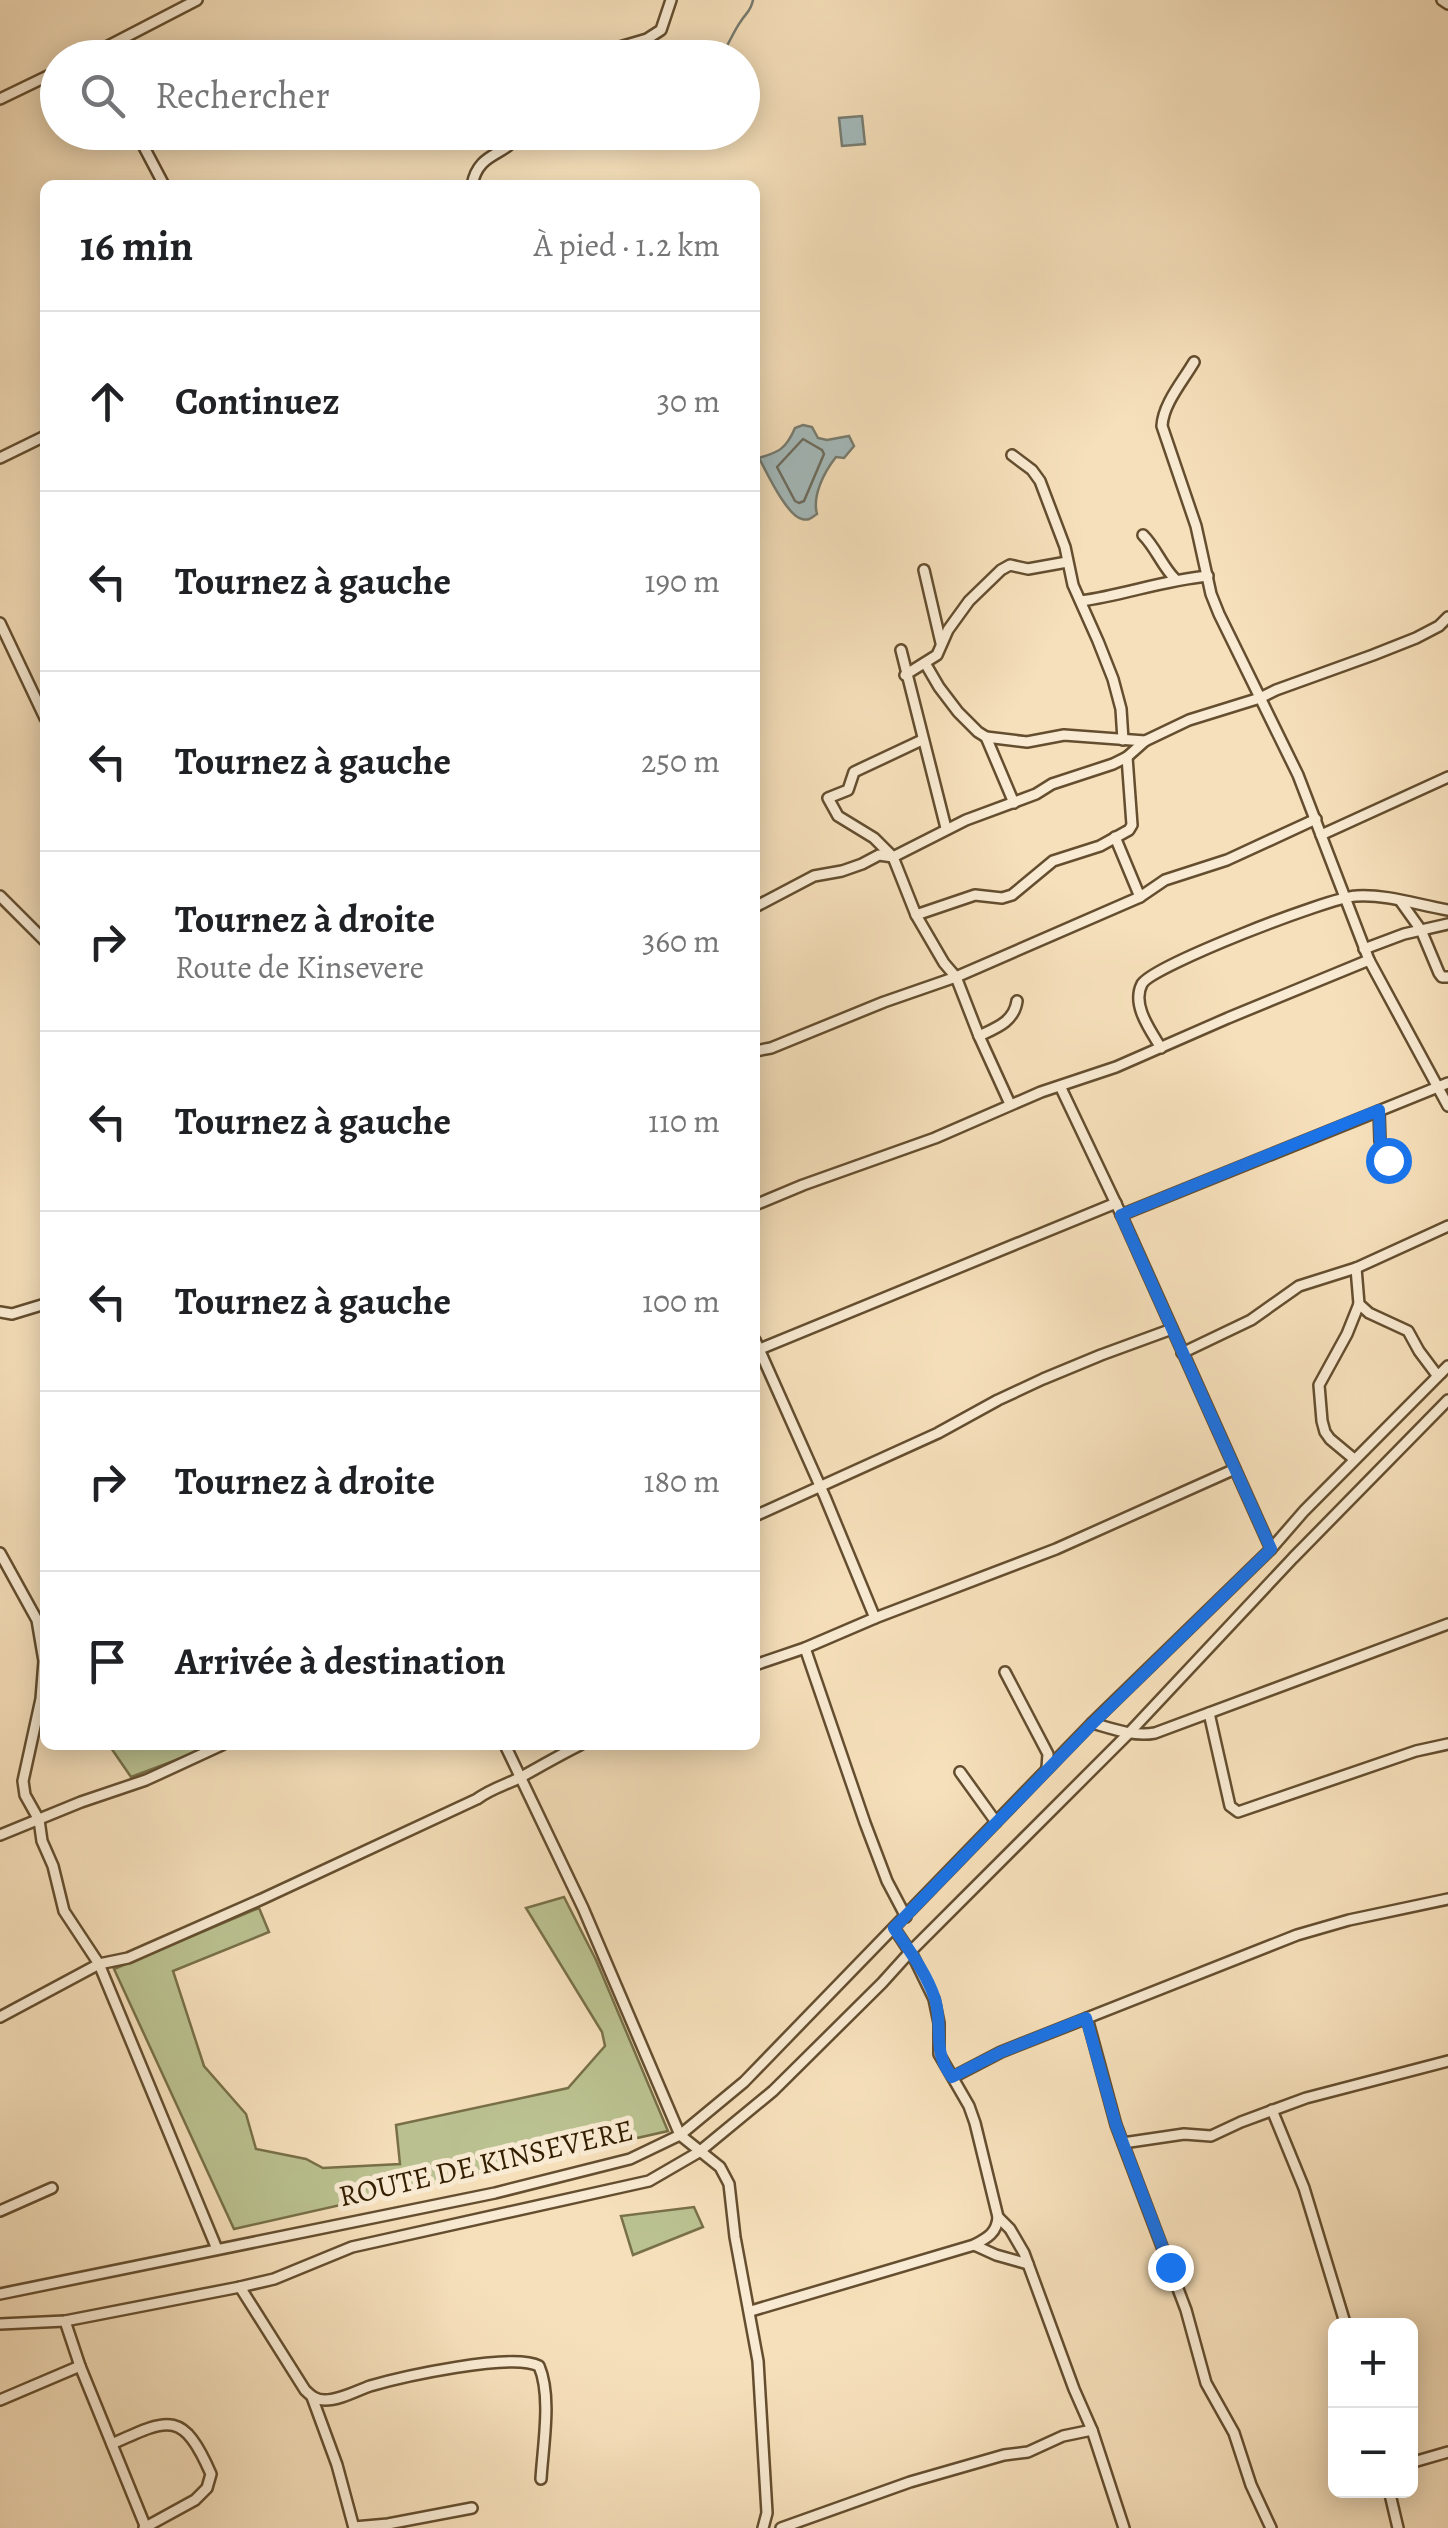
<!DOCTYPE html>
<html lang="fr">
<head>
<meta charset="utf-8">
<style>
	body { margin:0; font-family:Alegreya,serif; background:#f2f2f2; color:#202124 }
	.controls { position:absolute; right:30px; bottom:30px; display:grid; overflow:hidden; border-radius:15px; box-shadow:0 5px 25px #0003 }
	.controls button { width:90px; height:90px; display:grid; place-items:center; padding:0; border:0; border-bottom:2px solid #e0e0e0; background:#fff; color:#202124; font:50px sans-serif }
	.stop { position:absolute; width:30px; height:30px; margin:-22px; border:8px solid #1a73e8; border-radius:50%; background:#fff }
	.stop.end { background:#1a73e8; border-color:#fff; box-shadow:0 2px 10px #0008 }
	.list { margin:0; padding:0; list-style:none }
	h2 { display:flex; justify-content:space-between; align-items:center; height:130px; margin:0; padding:0 40px; font-size:42px }
	h2 small { font-size:32px; font-weight:400; color:#757577 }
	.list li { display:grid; grid-template-columns:65px 1fr auto; gap:30px; align-items:center; box-sizing:border-box; height:180px; padding:0 40px; border-top:2px solid #e0e0e0 }
	.list b { display:block; font-size:38px; white-space:nowrap }
	.list p { margin:0; font-size:32px; white-space:nowrap; color:#757577 }
	.list em { font-size:32px; font-style:normal; color:#757577 }
	.icon { flex:none; width:55px; height:55px; fill:none; stroke:currentColor; stroke-width:2; stroke-linecap:round; stroke-linejoin:round }
	.map { position:relative; flex:none; width:1448px; height:2528px; overflow:hidden }
	.search { position:absolute; background:#fff; box-shadow:0 5px 25px #0003; left:40px; top:40px; width:720px; height:110px; display:flex; align-items:center; gap:25px; box-sizing:border-box; padding:0 35px; border-radius:55px; color:#757577; font-size:38px }
	.panel { position:absolute; background:#fff; box-shadow:0 5px 25px #0003; left:40px; top:180px; width:720px; height:1570px; border-radius:15px }
	.map>svg:first-child { display:block }
	.green { fill:#bbc291; stroke:#787048; stroke-width:2.5 }
	.water { fill:#a3babc; stroke:#777c71; stroke-width:2.5 }
	.lines { fill:none; stroke-linecap:round; stroke-linejoin:round }
	.shore { stroke:#6c6c5e; stroke-width:2.5 }
	.stream { stroke:#777c71; stroke-width:2.5 }
	.minor-casing { stroke:#644e2f; stroke-width:14 }
	.minor { stroke:#f9ebd3; stroke-width:9 }
	.route { stroke:#1a73e8; stroke-width:12 }
	.labels { text-anchor:middle; stroke-width:10; stroke-linejoin:round; paint-order:stroke }
	.street-label { font-size:30px; fill:#341e00; stroke:#f9ebd3 }
</style>
</head>
<body>
<div class="map">
<svg width="1448" height="2528" viewBox="0 0 1448 2528">
	<rect width="100%" height="100%" fill="#f6e0bb"/>
	<filter id="stains"><feTurbulence type="fractalNoise" baseFrequency=".002" numOctaves="4"/><feColorMatrix values="0 0 0 0 .2 0 0 0 0 .09 0 0 0 0 .02 0 0 0 .5 -.17"/></filter>
	<radialGradient id="worn" r=".72"><stop offset=".6" stop-color="#630" stop-opacity="0"/><stop offset="1" stop-color="#630" stop-opacity=".3"/></radialGradient>
	<!-- green -->
	<g class="green">
		<polygon points="109,1745 216,1745 131,1777"/>
		<polygon points="564,1897 596,1960 668,2131 234,2229 114,1969 259,1908 269,1932 173,1971 204,2066 246,2114 256,2149 306,2159 323,2168 400,2164 396,2125 568,2088 605,2046 602,2032 526,1908"/>
		<polygon points="694,2207 703,2227 633,2255 621,2216"/>
	</g>
	<!-- water -->
	<g class="water">
		<polygon points="862,116 865,144 842,146 839,118"/>
		<path d="M803,425L812,427L818,438L827,440L849,436L854,446L844,458L836,457C824,472 812,496 817,514C811,518 809,521 802,519C787,516 767,473 759,458C779,452 786,449 795,428Z"/>
	</g>
	<g class="lines">
		<!-- shore -->
		<polygon class="shore" points="803,439 822,450 824,454 804,501 799,503 795,501 777,467"/>
		<!-- stream -->
		<path class="stream" d="M720,58C728,46 733,32 741,21C746,13 751,11 753,0"/>
		<!-- minor casing -->
		<g class="minor-casing">
			<g id="minor">
				<polyline points="1442,0 1448,4"/>
				<polyline points="85,58 197,0"/>
				<polyline points="582,58 647,39 661,30 671,0"/>
				<polyline points="0,99 58,71"/>
				<polyline points="136,132 164,185"/>
				<path d="M472,185C479,149 508,158 518,132"/>
				<path d="M1194,362C1183,381 1163,404 1162,426L1196,526L1211,594L1219,614L1298,775L1369,960L1448,1106"/>
				<polyline points="1012,455 1032,470 1040,481 1065,547 1073,585 1098,641 1113,679 1121,709 1123,740"/>
				<polyline points="0,458 45,436"/>
				<path d="M1143,535C1156,548 1162,566 1175,579"/>
				<polyline points="924,570 941,643"/>
				<path d="M1081,601C1124,595 1164,580 1208,576"/>
				<polyline points="0,623 45,718"/>
				<polyline points="901,650 946,828"/>
				<polyline points="925,663 939,687 958,712 978,732 986,737 1027,742 1064,735 1145,741"/>
				<polyline points="905,675 937,655 948,630 969,601 1001,570 1010,565 1028,569 1067,562"/>
				<polyline points="986,737 1014,803"/>
				<polyline points="922,740 854,772 848,790 828,798 838,816 874,838 893,857 916,915 944,963 956,977 979,1036 1010,1104"/>
				<polyline points="1321,835 1448,777"/>
				<polyline points="0,896 45,941"/>
				<polyline points="1140,897 1165,880 1227,860 1316,819"/>
				<polyline points="1401,902 1421,930 1439,973 1442,977 1448,977"/>
				<polyline points="755,907 814,876 842,871 862,864 879,855 893,857 966,820 1036,794 1052,784 1113,764 1127,757 1145,741 1189,720 1260,698 1276,690 1373,655 1416,638 1439,626 1448,617"/>
				<polyline points="916,915 975,895 1002,898 1012,895 1053,861 1100,846 1129,830 1132,825 1127,757"/>
				<polyline points="1364,949 1404,934 1448,924"/>
				<path d="M979,1036C996,1028 1014,1022 1017,1001"/>
				<path d="M1161,1048C1151,1031 1131,1005 1142,984C1152,966 1330,897 1356,896C1387,894 1418,905 1448,910"/>
				<polyline points="755,1051 771,1048 884,1002 956,977 1140,897 1115,837"/>
				<polyline points="1060,1086 1119,1210 1271,1549"/>
				<polyline points="1379,1111 1380,1141 1387,1160"/>
				<polyline points="755,1205 803,1185 935,1138 1041,1092 1116,1067 1228,1018 1369,960"/>
				<polyline points="1121,1215 1448,1083"/>
				<polyline points="1356,1268 1359,1304 1369,1313 1408,1331 1419,1351 1437,1375 1441,1373"/>
				<polyline points="0,1312 12,1314 45,1304"/>
				<polyline points="755,1340 825,1497 875,1618"/>
				<polyline points="755,1351 1116,1203"/>
				<polyline points="1182,1353 1251,1320 1299,1286 1356,1268 1448,1226"/>
				<polyline points="1354,1459 1330,1439 1325,1432 1322,1421 1319,1385 1347,1334 1359,1304"/>
				<polyline points="755,1516 938,1433 998,1400 1043,1379 1101,1355 1172,1329"/>
				<polyline points="0,1553 37,1620 44,1661 41,1699 23,1781 25,1795 39,1820 42,1841 53,1866 64,1911 99,1964 217,2249"/>
				<polyline points="805,1648 865,1823 887,1881 906,1917"/>
				<polyline points="755,1665 805,1648 875,1618 1056,1549 1235,1469"/>
				<polyline points="1005,1672 1048,1754 1047,1768"/>
				<polyline points="1209,1713 1230,1806 1238,1812 1416,1751 1448,1744"/>
				<path d="M1092,1723C1113,1729 1134,1737 1155,1733L1448,1624"/>
				<polyline points="505,1745 583,1908 680,2135 720,2167 729,2184 735,2237 758,2361 767,2513 763,2528"/>
				<polyline points="960,1772 996,1822"/>
				<polyline points="0,1835 81,1802 146,1780 222,1745"/>
				<path d="M0,2017L99,1964L128,1958L262,1899L477,1799C492,1788 506,1785 521,1777C541,1766 560,1755 580,1745"/>
				<polyline points="1087,2018 1116,2125 1186,2310 1206,2383 1234,2433 1251,2485 1271,2528"/>
				<polyline points="953,2077 1001,2052 1297,1935 1349,1920 1448,1899"/>
				<polyline points="1272,2110 1304,2188 1346,2326"/>
				<polyline points="1123,2143 1184,2134 1211,2136 1241,2122 1306,2098 1448,2061"/>
				<polyline points="0,2211 52,2188"/>
				<polyline points="998,2217 1010,2229 1024,2253 1074,2389 1092,2430 1124,2528"/>
				<polyline points="974,2245 996,2255 1028,2264"/>
				<path d="M240,2287L305,2390C311,2396 316,2400 325,2400C340,2400 356,2391 370,2386C401,2377 512,2352 539,2366C552,2396 543,2445 541,2479"/>
				<polyline points="0,2294 495,2193 630,2159 680,2135 744,2082 1092,1723 1271,1549 1304,1511 1448,1366"/>
				<path d="M751,2311L974,2245C987,2238 997,2233 998,2217L975,2123L969,2106L939,2054V2023L934,1999L914,1958L894,1928"/>
				<polyline points="65,2321 80,2366 146,2528"/>
				<polyline points="0,2324 65,2321 240,2287 274,2279 352,2247 649,2181 699,2152 773,2091 882,1983 910,1952 1129,1733 1293,1558 1448,1400"/>
				<polyline points="312,2397 337,2465 354,2528"/>
				<polyline points="0,2400 80,2366"/>
				<path d="M112,2444C169,2418 183,2410 211,2474L207,2488L195,2500L144,2528"/>
				<polyline points="1410,2463 1448,2452"/>
				<polyline points="1389,2490 1398,2528"/>
				<polyline points="354,2527 388,2524 472,2508"/>
				<polyline points="781,2528 910,2482 1004,2455 1028,2452 1063,2436 1092,2430"/>
			</g>
		</g>
		<!-- minor -->
		<use href="#minor" class="minor"/>
	</g>
	<g class="lines">
		<!-- route -->
		<path class="route" d="M1170,2267L1116,2125L1086,2018L1001,2052L952,2077C931,2049 944,2030 935,1999C927,1974 909,1950 894,1928L1092,1724L1271,1549L1121,1215L1379,1110L1380,1140L1388,1160"/>
	</g>
	<g class="labels">
		<!-- street labels -->
		<g class="street-label">
			<text transform="translate(486 2163) rotate(-13)" y="10">ROUTE DE KINSEVERE</text>
		</g>
	</g>
	<rect width="100%" height="100%" filter="url(#stains)"/>
	<rect width="100%" height="100%" fill="url(#worn)"/>
</svg>
<div class="controls">
<button>+</button>
<button>−</button>
</div>
<div class="stop" style="left:1388px;top:1160px"></div>
<div class="stop end" style="left:1170px;top:2267px"></div>
<div class="search"><svg class="icon" aria-label="search" viewBox="0 0 24 24"><circle cx="10" cy="10" r="6"/><path d="M15 15l6 6"/></svg>Rechercher</div>
<section class="panel">
<h2>16 min<small>À pied · 1.2 km</small></h2>
<ul class="list">
<li><svg class="icon" aria-label="ahead" viewBox="0 0 24 24"><path d="M12 20V5M6 11l6-6 6 6"/></svg><div><b>Continuez</b></div><em>30 m</em></li>
<li><svg class="icon" aria-label="left" viewBox="0 0 24 24"><path d="M17 20v-9H6M10 6l-5 5 5 5"/></svg><div><b>Tournez à gauche</b></div><em>190 m</em></li>
<li><svg class="icon" aria-label="left" viewBox="0 0 24 24"><path d="M17 20v-9H6M10 6l-5 5 5 5"/></svg><div><b>Tournez à gauche</b></div><em>250 m</em></li>
<li><svg class="icon" aria-label="right" viewBox="0 0 24 24"><path d="M7 20v-9h11M14 6l5 5-5 5"/></svg><div><b>Tournez à droite</b><p>Route de Kinsevere</p></div><em>360 m</em></li>
<li><svg class="icon" aria-label="left" viewBox="0 0 24 24"><path d="M17 20v-9H6M10 6l-5 5 5 5"/></svg><div><b>Tournez à gauche</b></div><em>110 m</em></li>
<li><svg class="icon" aria-label="left" viewBox="0 0 24 24"><path d="M17 20v-9H6M10 6l-5 5 5 5"/></svg><div><b>Tournez à gauche</b></div><em>100 m</em></li>
<li><svg class="icon" aria-label="right" viewBox="0 0 24 24"><path d="M7 20v-9h11M14 6l5 5-5 5"/></svg><div><b>Tournez à droite</b></div><em>180 m</em></li>
<li><svg class="icon" aria-label="arrive" viewBox="0 0 24 24"><path d="M6 21V4h12l-3 4 3 4H6"/></svg><div><b>Arrivée à destination</b></div></li>
</ul>
</section>
</div>
</body>
</html>
